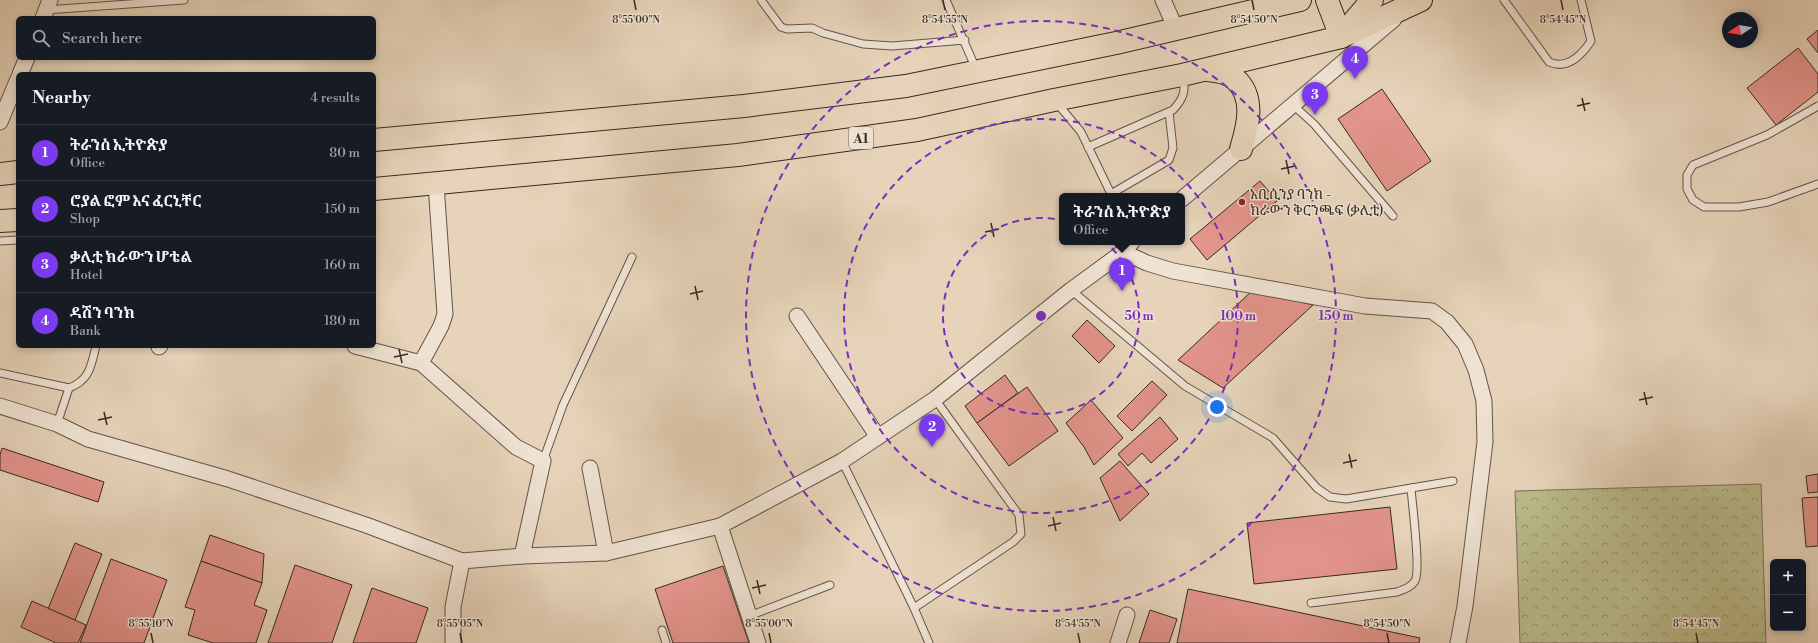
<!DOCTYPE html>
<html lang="en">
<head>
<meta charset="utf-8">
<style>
	body { margin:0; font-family:"Libre Bodoni","Noto Serif Ethiopic",serif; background:#20242c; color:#f1f3f6 }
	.controls { position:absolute; right:12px; bottom:12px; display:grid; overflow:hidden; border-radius:6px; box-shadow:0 2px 6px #0003 }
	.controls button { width:36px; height:36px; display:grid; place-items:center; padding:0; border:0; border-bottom:1px solid #363941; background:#171b24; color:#f1f3f6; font:20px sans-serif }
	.compass { position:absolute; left:1722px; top:12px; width:36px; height:36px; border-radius:50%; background:#171b24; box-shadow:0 2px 6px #0003; rotate:258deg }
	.you { position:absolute; left:1217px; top:407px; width:14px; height:14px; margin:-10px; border:3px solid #fff; border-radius:50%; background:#1a73e8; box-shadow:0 0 0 6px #1a73e833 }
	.badge { display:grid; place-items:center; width:26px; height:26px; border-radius:50%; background:#7c3aed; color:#fff; font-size:13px; font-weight:700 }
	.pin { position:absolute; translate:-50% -33px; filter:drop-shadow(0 1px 2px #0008) }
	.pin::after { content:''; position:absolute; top:21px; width:14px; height:12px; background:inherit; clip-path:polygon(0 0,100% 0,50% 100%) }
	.popup { position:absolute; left:1059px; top:193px; width:126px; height:52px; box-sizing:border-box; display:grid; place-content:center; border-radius:6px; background:#171b24; filter:drop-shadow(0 1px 3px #0005); font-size:13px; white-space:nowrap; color:#9ea1a6 }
	.popup b { font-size:15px; color:#f1f3f6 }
	.popup::after { content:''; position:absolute; left:50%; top:100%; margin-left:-8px; border:8px solid transparent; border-top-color:#171b24 }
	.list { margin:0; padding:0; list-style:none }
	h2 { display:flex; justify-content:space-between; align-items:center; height:52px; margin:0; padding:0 16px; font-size:17px }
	h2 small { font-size:13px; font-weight:400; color:#9ea1a6 }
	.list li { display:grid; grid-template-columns:26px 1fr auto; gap:12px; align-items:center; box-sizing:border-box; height:56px; padding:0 16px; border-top:1px solid #363941 }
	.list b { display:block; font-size:15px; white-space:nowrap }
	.list p { margin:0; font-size:13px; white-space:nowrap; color:#9ea1a6 }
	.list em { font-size:13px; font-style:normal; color:#9ea1a6 }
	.icon { flex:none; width:22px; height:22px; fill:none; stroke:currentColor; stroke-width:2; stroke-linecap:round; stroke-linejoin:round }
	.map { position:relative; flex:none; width:1818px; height:643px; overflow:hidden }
	.search { position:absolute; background:#171b24; box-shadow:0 2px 6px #0003; left:16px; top:16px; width:360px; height:44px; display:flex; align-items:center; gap:10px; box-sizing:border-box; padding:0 14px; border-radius:6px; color:#9ea1a6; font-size:15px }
	.panel { position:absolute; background:#171b24; box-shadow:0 2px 6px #0003; left:16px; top:72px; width:360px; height:276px; border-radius:6px }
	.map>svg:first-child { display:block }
	.park { fill:url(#park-crowns); stroke:#787256 }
	.building { fill:#e3948b; stroke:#362a22 }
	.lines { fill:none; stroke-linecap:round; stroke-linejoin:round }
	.service-casing { stroke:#625448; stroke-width:9 }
	.minor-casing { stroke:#625448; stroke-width:17 }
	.primary-casing { stroke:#362a22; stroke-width:24 }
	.service { stroke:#efe2d2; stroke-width:7 }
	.minor { stroke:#efe2d2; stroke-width:15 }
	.primary { stroke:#e6d3b9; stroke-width:22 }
	.ticks { fill:none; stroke:#362a22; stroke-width:1.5 }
	.ring { fill:none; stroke:#7b2cbf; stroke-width:2; stroke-dasharray:7 5 }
	.poi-dot { fill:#8f2418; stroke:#efe2d2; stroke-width:1.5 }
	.labels { text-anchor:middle; stroke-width:3; stroke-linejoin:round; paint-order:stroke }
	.shield { fill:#efe2d2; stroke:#6e6157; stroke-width:1 }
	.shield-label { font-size:13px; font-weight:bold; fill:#362a22 }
	.poi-label { font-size:14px; fill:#362a22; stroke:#efe2d2; text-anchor:start }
	.ticks-label { font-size:10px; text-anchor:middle; fill:#362a22; stroke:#efe2d2; stroke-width:3; stroke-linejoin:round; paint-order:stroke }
	.centre { fill:#7b2cbf; stroke:#efe2d2; stroke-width:2 }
	.ring-label { font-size:12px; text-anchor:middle; font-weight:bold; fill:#7b2cbf; stroke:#efe2d2; stroke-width:3; stroke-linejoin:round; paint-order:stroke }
</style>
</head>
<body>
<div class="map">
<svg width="1818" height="643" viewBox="0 0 1818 643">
	<defs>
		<pattern id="park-crowns" width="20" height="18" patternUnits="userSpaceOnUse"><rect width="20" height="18" fill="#babb8b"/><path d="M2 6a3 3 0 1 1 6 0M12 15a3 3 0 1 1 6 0" fill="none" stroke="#989871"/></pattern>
	</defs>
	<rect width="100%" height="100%" fill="#e6d3b9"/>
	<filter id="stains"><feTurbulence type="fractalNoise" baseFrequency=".005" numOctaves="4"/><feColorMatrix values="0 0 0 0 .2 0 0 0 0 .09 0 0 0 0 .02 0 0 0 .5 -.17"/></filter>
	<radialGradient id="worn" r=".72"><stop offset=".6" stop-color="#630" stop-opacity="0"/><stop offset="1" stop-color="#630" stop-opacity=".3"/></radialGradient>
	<!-- park -->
	<polygon class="park" points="1761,484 1766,643 1520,643 1515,491"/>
	<!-- building -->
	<g class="building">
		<polygon points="1818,30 1818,53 1807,39"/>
		<polygon points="1798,48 1818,74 1818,92 1776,125 1747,88"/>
		<polygon points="1382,89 1431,161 1387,191 1338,119"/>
		<polygon points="1260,181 1277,201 1207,260 1190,239"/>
		<polygon points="1253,290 1313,305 1223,388 1178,360"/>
		<polygon points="1087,320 1115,346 1099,363 1072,336"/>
		<polygon points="1005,375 1018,393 977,423 965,406"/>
		<polygon points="1152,381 1167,395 1132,431 1117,416"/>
		<polygon points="1027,387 1058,431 1009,466 977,423"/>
		<polygon points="1091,400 1123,438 1094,465 1084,447 1066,423"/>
		<polygon points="1160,417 1178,439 1151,463 1142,453 1128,466 1118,454"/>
		<polygon points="2,448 104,482 98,502 0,470 0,455"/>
		<polygon points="1120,461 1149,494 1120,521 1100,478"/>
		<polygon points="1818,474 1818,492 1808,493 1806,476"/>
		<polygon points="1818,497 1818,546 1806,547 1802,498"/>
		<polygon points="1390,507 1397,569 1254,584 1247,523"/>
		<polygon points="210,535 264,554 262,583 201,561"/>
		<polygon points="75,543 102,554 75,620 48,609"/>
		<polygon points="111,559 167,580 144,643 80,643"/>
		<polygon points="201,561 262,583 254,605 267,610 256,643 213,643 188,635 195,610 185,607"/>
		<polygon points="295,565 352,585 332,643 268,643"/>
		<polygon points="723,566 749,643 673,643 655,589"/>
		<polygon points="372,588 428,608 416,643 353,643"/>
		<polygon points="1188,589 1420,638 1419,643 1177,643"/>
		<polygon points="32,601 86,625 78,643 56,643 21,627"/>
		<polygon points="1150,610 1177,619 1169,643 1139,643"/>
	</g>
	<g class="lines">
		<!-- service casing -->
		<g class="service-casing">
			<g id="service">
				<polyline points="761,0 781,27 787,29 812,28 823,33 863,44 892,46 965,40"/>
				<polyline points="946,0 976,69"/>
				<path d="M1504,0L1549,62C1567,70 1581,56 1591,41L1581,0"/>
				<polyline points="46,10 184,0"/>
				<polyline points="1056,102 1081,132 1112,196"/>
				<polyline points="1293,105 1314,124 1393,216"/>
				<polyline points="1818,106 1767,135 1693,165 1687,175 1687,189 1693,200 1704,207 1739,207 1768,202 1818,184"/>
				<path d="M1088,147L1173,110C1183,99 1186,92 1183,77"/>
				<polyline points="1111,194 1169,160 1173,148 1169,112"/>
				<polyline points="0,241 18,240"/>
				<polyline points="1071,290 1185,386 1273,438 1317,488 1330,497 1346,499 1453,481"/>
				<path d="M0,373L69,388C90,380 91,366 96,346"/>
				<polyline points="57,424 69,388"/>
				<polyline points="543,461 563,405 632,257"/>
				<polyline points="842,461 914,608 929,643"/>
				<path d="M1311,603L1397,592C1405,589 1411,587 1415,581C1421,571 1412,503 1411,488"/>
				<polyline points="914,608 1013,542 1021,534 1019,515 935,399"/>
				<polyline points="749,616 830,585"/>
				<polyline points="662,630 666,643"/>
			</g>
		</g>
		<!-- minor casing -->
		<g class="minor-casing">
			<g id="minor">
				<polyline points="1163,0 1176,29"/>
				<polyline points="43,18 50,0"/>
				<polyline points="20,74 27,58"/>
				<polyline points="0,122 18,79"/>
				<polyline points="1182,199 1394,19"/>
				<polyline points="1123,252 1147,263 1173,271 1365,306 1432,311 1447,322 1465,344 1476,370 1484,401 1485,442 1465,606 1458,643"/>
				<polyline points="797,316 878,437"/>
				<polyline points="355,346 421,363 516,447 543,461 522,556"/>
				<polyline points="159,347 160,346"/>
				<polyline points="421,363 441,326 445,314 436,184"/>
				<polyline points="0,406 57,424 88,439 228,479 366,525 462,561 522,556 606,553 720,526 842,461 935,399 1071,290 1123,252 1132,242"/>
				<polyline points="590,468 606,553"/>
				<polyline points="720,526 758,643"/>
				<polyline points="453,643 453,607 462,561"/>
				<polyline points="1118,643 1127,615"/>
			</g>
		</g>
		<!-- primary casing -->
		<g class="primary-casing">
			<g id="primary">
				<polyline points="1327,0 1341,37"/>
				<polyline points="1344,33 1372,0"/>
				<path d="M1207,70C1216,71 1227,72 1234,78C1256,96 1248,126 1241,149"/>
				<polyline points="374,140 744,106 906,86 1116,43 1300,0"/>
				<polyline points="0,174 18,172"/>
				<polyline points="374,189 738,155 917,130 1054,100 1182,75 1341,37 1421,0"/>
				<polyline points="0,221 18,220"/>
			</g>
		</g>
		<!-- service -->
		<use href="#service" class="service"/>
		<!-- minor -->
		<use href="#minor" class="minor"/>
		<!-- primary -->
		<use href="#primary" class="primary"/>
	</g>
	<!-- ticks -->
	<path class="ticks" d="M634,0L636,10M943,0L945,10M1252,0L1254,10M1561,0L1563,10M1582,98L1585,111M1577,106L1590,103M1286,160L1289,174M1281,169L1295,166M991,223L994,237M985,232L999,229M695,286L698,300M690,294L703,291M399,349L402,363M394,357L408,354M1644,392L1647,405M1639,400L1653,397M104,412L107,425M98,420L112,417M1349,454L1352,468M1343,463L1357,460M1053,517L1056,531M1048,526L1061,523M757,580L760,594M752,588L766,585M151,633L153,643M460,633L462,643M769,633L771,643M1078,633L1080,643M1387,633L1389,643M1696,633L1698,643"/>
	<!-- distance rings -->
	<g class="ring">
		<circle cx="1041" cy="316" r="98"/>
		<circle cx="1041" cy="316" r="197"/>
		<circle cx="1041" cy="316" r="295"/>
	</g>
	<!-- markers -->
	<circle class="poi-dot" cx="1242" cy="202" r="4"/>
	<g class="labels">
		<!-- shield labels -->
		<rect class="shield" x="849" y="127" width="24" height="22" rx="3"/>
		<g class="shield-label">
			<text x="861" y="143">A1</text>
		</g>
		<!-- poi labels -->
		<g class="poi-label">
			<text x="1250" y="199">አቢሲንያ ባንክ -<tspan x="1250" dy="16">ክራውን ቅርንጫፍ (ቃሊቲ)</tspan></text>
		</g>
	</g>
	<g class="ticks-label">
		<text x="636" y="23">8°55'00"N</text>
		<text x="945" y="23">8°54'55"N</text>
		<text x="1254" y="23">8°54'50"N</text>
		<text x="1563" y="23">8°54'45"N</text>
		<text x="151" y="627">8°55'10"N</text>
		<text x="460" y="627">8°55'05"N</text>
		<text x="769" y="627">8°55'00"N</text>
		<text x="1078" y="627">8°54'55"N</text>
		<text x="1387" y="627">8°54'50"N</text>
		<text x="1696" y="627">8°54'45"N</text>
	</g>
	<circle cx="1041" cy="316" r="6" class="centre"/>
	<g class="ring-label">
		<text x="1139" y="320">50 m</text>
		<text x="1238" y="320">100 m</text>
		<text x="1336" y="320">150 m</text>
	</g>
	<rect width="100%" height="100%" filter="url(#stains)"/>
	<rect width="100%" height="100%" fill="url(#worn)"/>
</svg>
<div class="controls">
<button>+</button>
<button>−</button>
</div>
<svg class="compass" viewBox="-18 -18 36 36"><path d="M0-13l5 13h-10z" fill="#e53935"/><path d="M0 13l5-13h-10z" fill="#9ea1a6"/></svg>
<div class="you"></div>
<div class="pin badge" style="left:1122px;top:291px">1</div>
<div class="popup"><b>ትራንስ ኢትዮጵያ</b>Office</div>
<div class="pin badge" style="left:932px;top:447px">2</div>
<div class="pin badge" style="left:1315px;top:115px">3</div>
<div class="pin badge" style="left:1355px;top:79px">4</div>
<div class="search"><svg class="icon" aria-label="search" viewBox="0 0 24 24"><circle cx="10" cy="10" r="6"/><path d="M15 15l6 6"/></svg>Search here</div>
<section class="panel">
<h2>Nearby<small>4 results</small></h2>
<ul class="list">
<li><span class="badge">1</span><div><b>ትራንስ ኢትዮጵያ</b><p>Office</p></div><em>80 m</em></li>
<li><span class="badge">2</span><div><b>ሮያል ፎም እና ፈርኒቸር</b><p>Shop</p></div><em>150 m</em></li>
<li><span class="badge">3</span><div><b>ቃሊቲ ክራውን ሆቴል</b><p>Hotel</p></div><em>160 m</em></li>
<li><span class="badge">4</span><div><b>ዳሽን ባንክ</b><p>Bank</p></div><em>180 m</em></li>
</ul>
</section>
</div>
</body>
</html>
